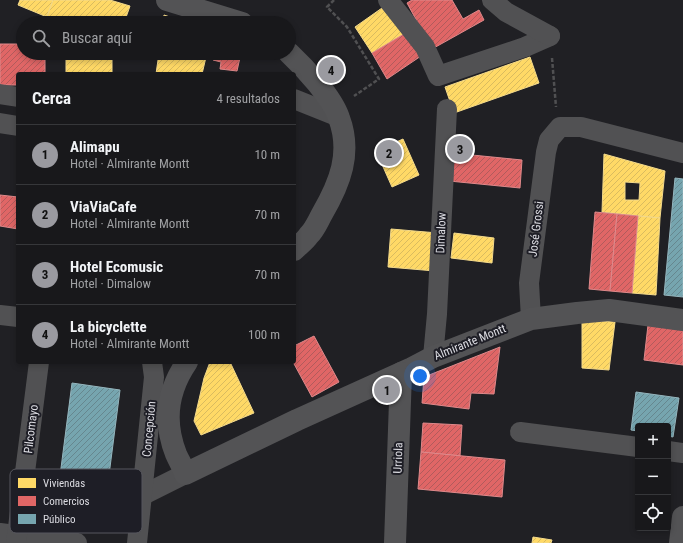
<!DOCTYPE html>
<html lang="es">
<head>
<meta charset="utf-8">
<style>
	body { margin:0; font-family:"Roboto Condensed",sans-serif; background:#212124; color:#f1f3f6 }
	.controls { position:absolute; right:12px; bottom:12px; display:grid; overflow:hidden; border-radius:4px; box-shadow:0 2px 6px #0003 }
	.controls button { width:36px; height:36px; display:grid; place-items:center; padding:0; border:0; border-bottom:1px solid #36373a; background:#18181b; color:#f1f3f6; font:20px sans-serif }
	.you { position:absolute; left:420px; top:376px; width:14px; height:14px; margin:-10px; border:3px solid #fff; border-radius:50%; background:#1a73e8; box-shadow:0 0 0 6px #1a73e833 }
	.badge { display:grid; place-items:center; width:26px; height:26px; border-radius:50%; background:#9a9aa0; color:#111; font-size:13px; font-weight:700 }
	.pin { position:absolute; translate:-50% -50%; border:2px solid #fff; box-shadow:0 1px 4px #0006 }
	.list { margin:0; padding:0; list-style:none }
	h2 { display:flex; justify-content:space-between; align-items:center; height:52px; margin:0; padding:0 16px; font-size:17px }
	h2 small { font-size:13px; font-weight:400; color:#9fa0a3 }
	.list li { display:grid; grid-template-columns:26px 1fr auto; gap:12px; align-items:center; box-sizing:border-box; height:60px; padding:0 16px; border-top:1px solid #36373a }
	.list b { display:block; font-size:15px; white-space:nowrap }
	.list p { margin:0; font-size:13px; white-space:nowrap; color:#9fa0a3 }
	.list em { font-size:13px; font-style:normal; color:#9fa0a3 }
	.icon { flex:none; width:22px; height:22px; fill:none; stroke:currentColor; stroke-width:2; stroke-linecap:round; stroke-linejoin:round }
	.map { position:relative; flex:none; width:683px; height:543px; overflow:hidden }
	.search { position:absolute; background:#18181b; box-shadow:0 2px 6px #0003; left:16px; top:16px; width:280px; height:44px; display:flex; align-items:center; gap:10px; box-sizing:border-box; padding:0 14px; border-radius:22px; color:#9fa0a3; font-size:15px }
	.panel { position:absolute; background:#18181b; box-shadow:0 2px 6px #0003; left:16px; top:72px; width:280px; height:292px; border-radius:4px }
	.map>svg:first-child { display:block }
	.homes { fill:url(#homes-hatch); stroke:#f4da8b; fill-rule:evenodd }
	.shops { fill:url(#shops-hatch); stroke:#df898b }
	.public { fill:url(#public-hatch); stroke:#95b6be }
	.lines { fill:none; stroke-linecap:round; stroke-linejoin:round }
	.path { stroke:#505052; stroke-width:2.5; stroke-dasharray:4 2; stroke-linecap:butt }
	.street { stroke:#515153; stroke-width:20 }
	.secondary { stroke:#535355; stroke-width:22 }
	.labels { text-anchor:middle; stroke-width:4; stroke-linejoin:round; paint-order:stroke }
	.street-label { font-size:12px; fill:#dcdce2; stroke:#1e1e26 }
	.key { fill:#1e1e26; stroke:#57575e; stroke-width:1 }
	.key-label { font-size:11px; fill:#dcdce2 }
</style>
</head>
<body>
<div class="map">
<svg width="683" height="543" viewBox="0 0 683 543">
	<defs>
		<pattern id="homes-hatch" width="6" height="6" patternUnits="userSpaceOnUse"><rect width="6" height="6" fill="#ffd966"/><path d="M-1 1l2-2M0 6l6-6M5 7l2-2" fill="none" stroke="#d9bb5f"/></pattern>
		<pattern id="shops-hatch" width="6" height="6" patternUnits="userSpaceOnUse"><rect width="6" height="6" fill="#e06666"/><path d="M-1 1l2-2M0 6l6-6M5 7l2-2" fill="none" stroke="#b15b5c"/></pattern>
		<pattern id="public-hatch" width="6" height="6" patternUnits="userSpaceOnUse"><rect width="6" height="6" fill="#76a5af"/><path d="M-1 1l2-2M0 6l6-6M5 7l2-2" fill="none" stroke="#66878f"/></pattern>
	</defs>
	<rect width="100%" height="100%" fill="#202024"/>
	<!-- homes -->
	<g class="homes">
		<polygon points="20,0 53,0 47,17 18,5"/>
		<polygon points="53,0 110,0 130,6 124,23 59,23 47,17"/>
		<polygon points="382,8 404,34 372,53 355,27"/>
		<polygon points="164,15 188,23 163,23"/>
		<polygon points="159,53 207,53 202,74 156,74"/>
		<rect x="66" y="57" width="46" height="17"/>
		<polygon points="530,57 539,83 454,113 445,87"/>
		<polygon points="403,139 419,175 392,187 376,151"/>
		<path d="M604,154L665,171L660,218L602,212ZM625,182L640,183L639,200H625Z"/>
		<polygon points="638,216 660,218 656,295 632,293"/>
		<polygon points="391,229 438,233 435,271 388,267"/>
		<polygon points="454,233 494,238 492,263 451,258"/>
		<polygon points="582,320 615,322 609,370 582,368"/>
		<polygon points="210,362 230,362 254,413 201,435 194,421 204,378"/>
		<polygon points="533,537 552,540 551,543 532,543"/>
	</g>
	<!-- shops -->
	<g class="shops">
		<polygon points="412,0 452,0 463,19 479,10 484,20 432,49 407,3"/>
		<polygon points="404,34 421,56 387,79 372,53"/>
		<polygon points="0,44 23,44 23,53 45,53 45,74 18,74 18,85 0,85"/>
		<polygon points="215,53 241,53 237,71 220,69 221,62 213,60"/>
		<polygon points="452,153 522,160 520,188 449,181"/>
		<polygon points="0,195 18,197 18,229 0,226"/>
		<polygon points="595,212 617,214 610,291 589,289"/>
		<polygon points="617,214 638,216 632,293 610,291"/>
		<polygon points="648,325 683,330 683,365 644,360"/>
		<polygon points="314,336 339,382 312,397 293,362 294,346"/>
		<polygon points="500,347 494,394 471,393 469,409 422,403 424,377"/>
		<polygon points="423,423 462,425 460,456 421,452"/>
		<polygon points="421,452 505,460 502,497 418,489"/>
	</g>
	<!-- public -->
	<g class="public">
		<polygon points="675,178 683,179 683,297 664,295"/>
		<polygon points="72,383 120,390 105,506 57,499"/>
		<polygon points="636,392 679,398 673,437 668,436 668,426 638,426 638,431 631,430"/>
	</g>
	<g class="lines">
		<!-- path -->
		<g class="path">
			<polyline points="334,0 327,7 347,27 379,79 354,96"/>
			<polyline points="552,58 556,107"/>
		</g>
		<!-- street -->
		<g class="street">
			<polyline points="388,0 425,47 438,76 525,47 550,36"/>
			<polyline points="492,0 506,12 550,36"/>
			<polyline points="0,94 18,97"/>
			<polyline points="294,99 339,117"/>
			<polyline points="0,123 18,126"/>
			<polyline points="0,315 18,317"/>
			<polyline points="531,319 529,283 546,152 549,140 560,127 581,127 683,153"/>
			<polyline points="433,357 437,314 447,109"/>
			<polyline points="520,432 638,447"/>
			<polyline points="668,451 683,453"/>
			<polyline points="143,495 185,474"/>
			<polyline points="0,533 77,543"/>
			<polyline points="16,543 39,362"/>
			<polyline points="137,543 154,377 152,362"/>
		</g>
		<!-- secondary -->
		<g class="secondary">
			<polyline points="167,0 242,23"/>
			<path d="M289,53C305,68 332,97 339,118C352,153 340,183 322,214C318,221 315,229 309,235C305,241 299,245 294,250"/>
			<path d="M187,362C167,391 163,421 176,454C179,461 183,467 185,474L297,420L412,368L433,357L531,319L577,313L609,310L683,320"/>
			<polyline points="395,543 401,373"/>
			<polyline points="680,543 683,517"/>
		</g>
	</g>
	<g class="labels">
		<!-- street labels -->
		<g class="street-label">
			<text transform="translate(536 229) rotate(-83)" y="4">José Grossi</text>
			<text transform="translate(441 233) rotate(-88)" y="4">Dimalow</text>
			<text transform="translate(470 342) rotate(-22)" y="4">Almirante Montt</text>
			<text transform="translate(31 429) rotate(-83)" y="4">Pilcomayo</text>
			<text transform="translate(149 429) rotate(-85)" y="4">Concepción</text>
			<text transform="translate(398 458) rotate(-88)" y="4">Urriola</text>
		</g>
	</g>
	<!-- legend -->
	<rect x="10" y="469" width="132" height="64" rx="6" class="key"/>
	<rect x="18" y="478" width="18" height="10" fill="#ffd966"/>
	<rect x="18" y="496" width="18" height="10" fill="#e06666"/>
	<rect x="18" y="514" width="18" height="10" fill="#76a5af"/>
	<g class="key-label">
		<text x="43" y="487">Viviendas</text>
		<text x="43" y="505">Comercios</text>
		<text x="43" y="523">Público</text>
	</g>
</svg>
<div class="controls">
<button>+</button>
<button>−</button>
<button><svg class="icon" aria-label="locate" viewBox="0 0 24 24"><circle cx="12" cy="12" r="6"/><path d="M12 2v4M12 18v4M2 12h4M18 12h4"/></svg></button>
</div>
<div class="you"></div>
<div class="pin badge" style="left:387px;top:390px">1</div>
<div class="pin badge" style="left:389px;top:153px">2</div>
<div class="pin badge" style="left:460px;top:149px">3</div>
<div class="pin badge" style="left:331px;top:70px">4</div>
<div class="search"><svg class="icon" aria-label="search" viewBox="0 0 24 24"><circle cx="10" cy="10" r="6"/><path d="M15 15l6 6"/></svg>Buscar aquí</div>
<section class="panel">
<h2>Cerca<small>4 resultados</small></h2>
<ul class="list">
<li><span class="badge">1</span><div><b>Alimapu</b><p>Hotel · Almirante Montt</p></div><em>10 m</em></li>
<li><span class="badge">2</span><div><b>ViaViaCafe</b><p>Hotel · Almirante Montt</p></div><em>70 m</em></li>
<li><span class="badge">3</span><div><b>Hotel Ecomusic</b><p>Hotel · Dimalow</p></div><em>70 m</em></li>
<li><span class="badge">4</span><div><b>La bicyclette</b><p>Hotel · Almirante Montt</p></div><em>100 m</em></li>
</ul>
</section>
</div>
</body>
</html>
